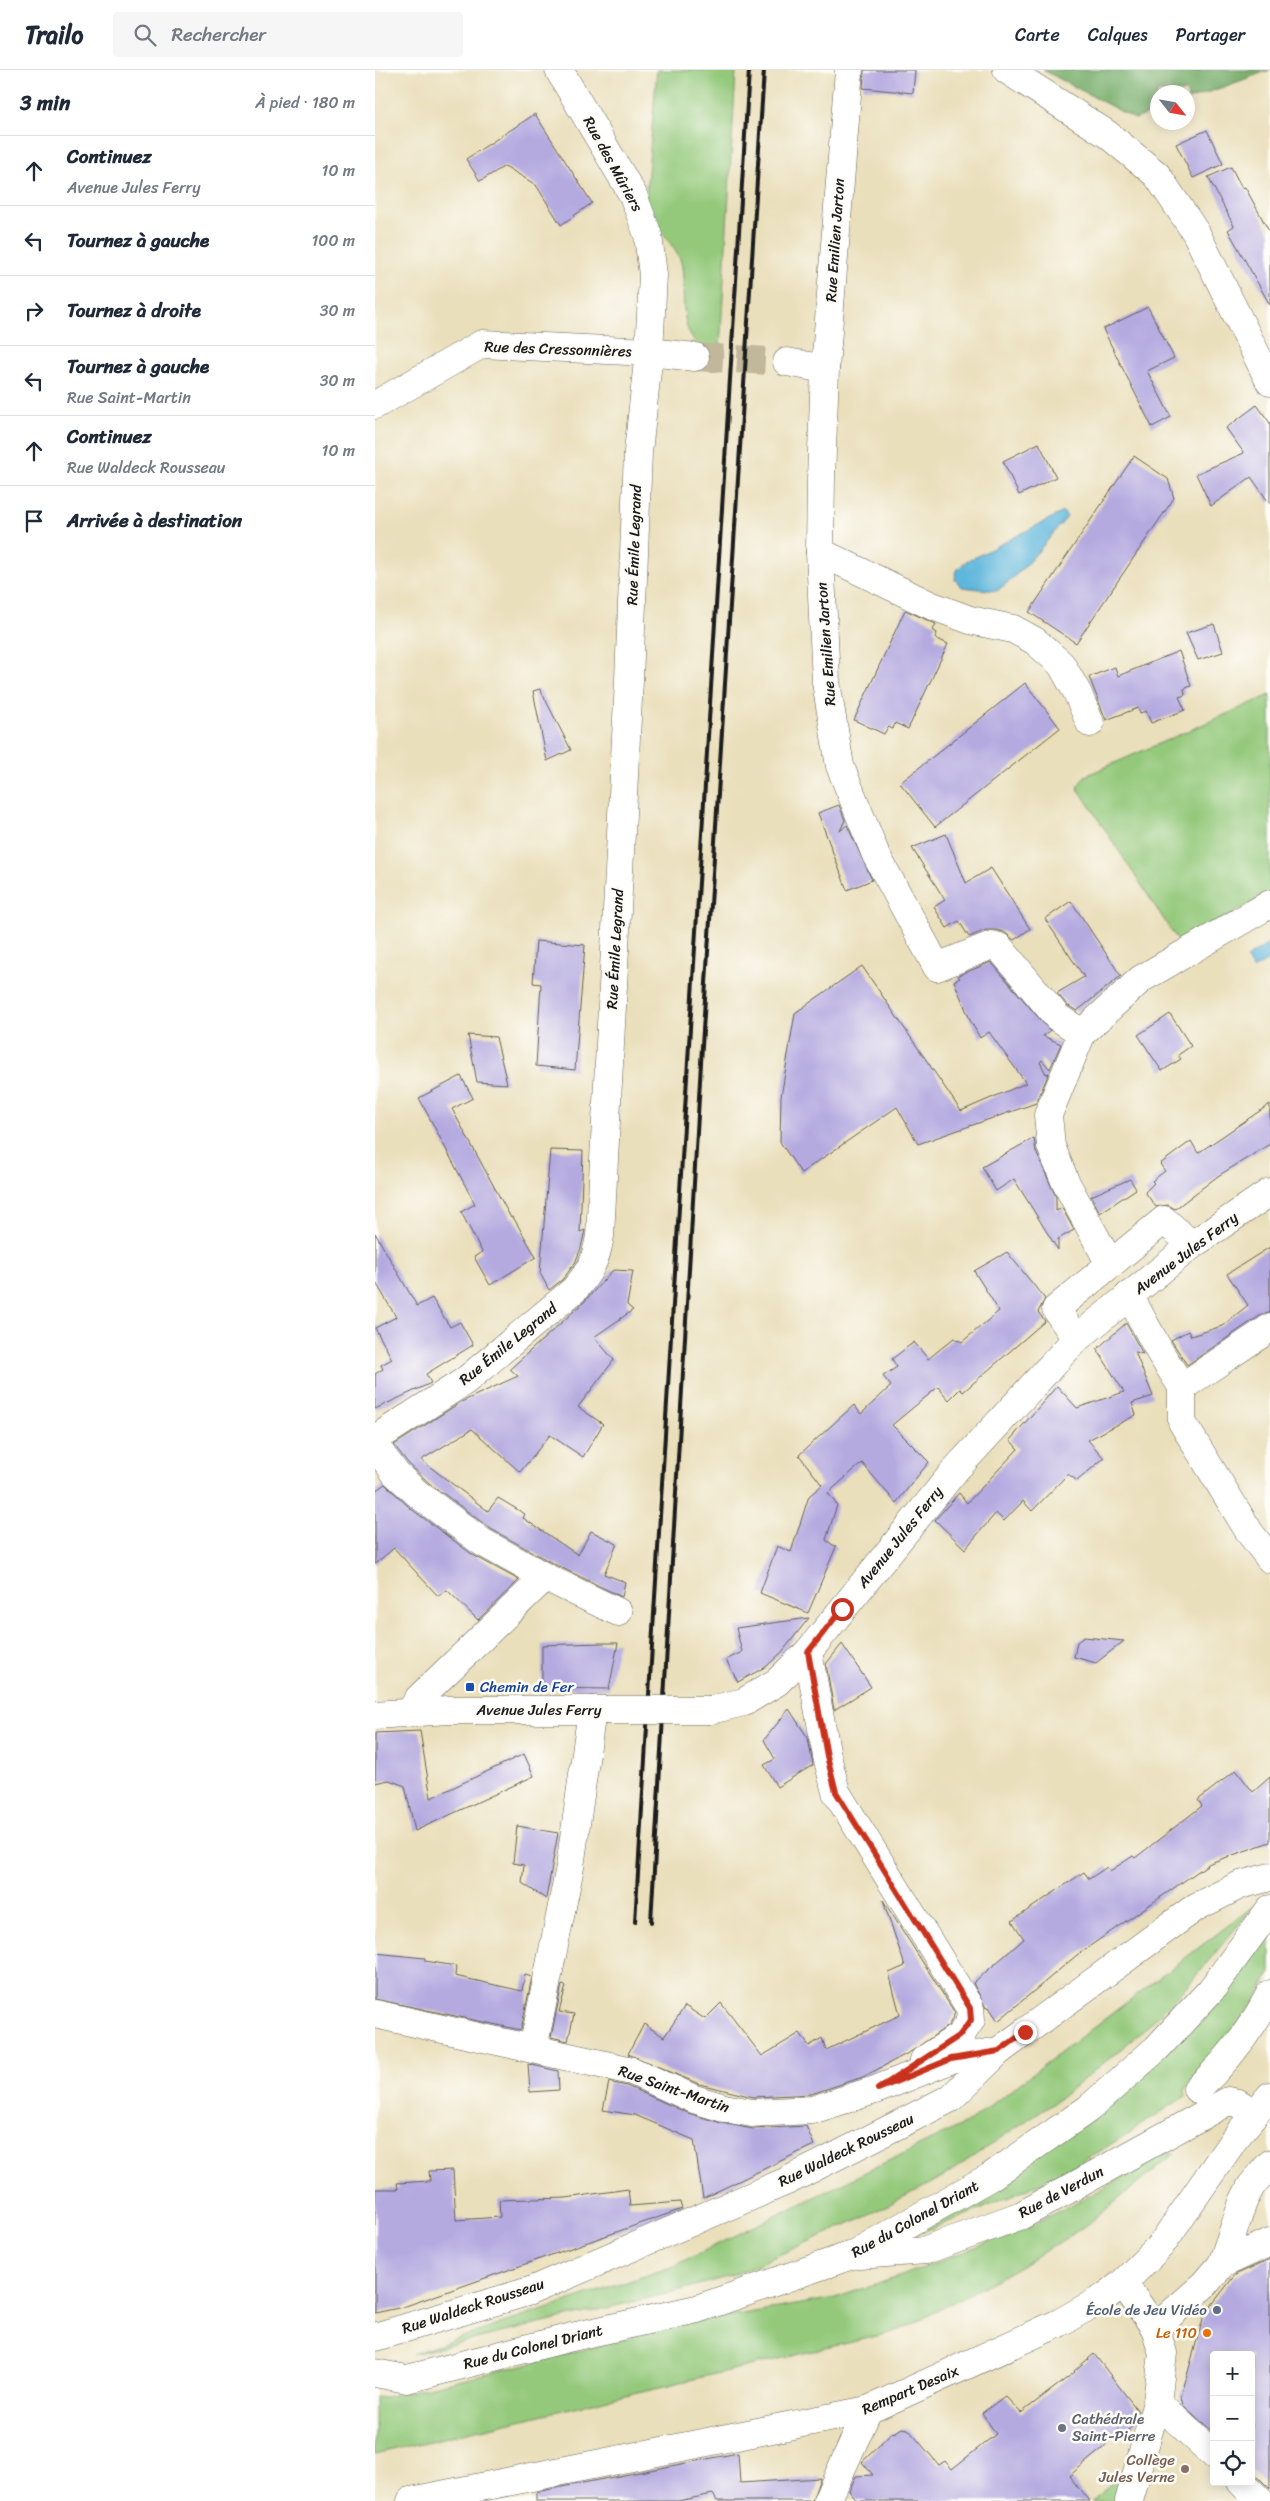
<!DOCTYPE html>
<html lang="fr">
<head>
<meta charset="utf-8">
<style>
	body { margin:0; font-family:Sriracha,sans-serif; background:#f6f6f7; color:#1f2937 }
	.controls { position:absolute; right:15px; bottom:15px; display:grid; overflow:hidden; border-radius:5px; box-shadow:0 2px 12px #0003 }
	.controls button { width:45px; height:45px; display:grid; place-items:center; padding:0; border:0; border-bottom:1px solid #e0e1e3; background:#fff; color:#1f2937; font:25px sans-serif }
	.compass { position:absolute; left:775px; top:15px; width:45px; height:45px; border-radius:50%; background:#fff; box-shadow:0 2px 12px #0003; rotate:121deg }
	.stop { position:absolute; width:15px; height:15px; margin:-11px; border:4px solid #c8321e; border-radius:50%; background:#fff }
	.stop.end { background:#c8321e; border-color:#fff; box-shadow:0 1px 5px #0008 }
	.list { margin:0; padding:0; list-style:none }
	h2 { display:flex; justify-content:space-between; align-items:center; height:65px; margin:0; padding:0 20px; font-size:21px }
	h2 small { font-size:16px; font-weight:400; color:#747a83 }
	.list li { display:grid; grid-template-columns:32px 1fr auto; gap:15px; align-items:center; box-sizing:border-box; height:70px; padding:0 20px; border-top:1px solid #e0e1e3 }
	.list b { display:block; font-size:19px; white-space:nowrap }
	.list p { margin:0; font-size:16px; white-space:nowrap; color:#747a83 }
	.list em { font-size:16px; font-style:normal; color:#747a83 }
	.icon { flex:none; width:28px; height:28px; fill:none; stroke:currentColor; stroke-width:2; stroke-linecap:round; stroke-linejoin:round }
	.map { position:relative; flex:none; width:895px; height:2431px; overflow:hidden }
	header { display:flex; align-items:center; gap:30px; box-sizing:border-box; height:70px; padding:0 25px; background:#fff; border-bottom:1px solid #e0e1e3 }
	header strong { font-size:24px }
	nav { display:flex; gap:28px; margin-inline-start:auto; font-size:18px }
	.search { width:350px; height:45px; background:#f6f6f7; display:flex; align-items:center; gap:12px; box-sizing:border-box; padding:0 18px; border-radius:5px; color:#747a83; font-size:19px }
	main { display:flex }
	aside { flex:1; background:#fff }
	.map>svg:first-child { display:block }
	.green { fill:#94c97b; stroke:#58724c }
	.forest { fill:#77ad6b; stroke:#4a6444 }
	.water { fill:#5db6db; stroke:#3c697c }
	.building { fill:#b4aae0 }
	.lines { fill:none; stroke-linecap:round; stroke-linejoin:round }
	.minor-tunnel { stroke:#c1b89b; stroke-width:28; stroke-dasharray:28 14; stroke-linecap:butt }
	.minor-casing { stroke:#646054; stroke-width:29 }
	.minor { stroke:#fff; stroke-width:28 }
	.rail { stroke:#1c1c1c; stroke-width:4 }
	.minor-bridge-casing { stroke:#646054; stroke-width:29; stroke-linecap:butt }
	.minor-bridge { stroke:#fff; stroke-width:28 }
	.route { stroke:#c8321e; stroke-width:6 }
	.transit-dot { fill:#1a4fb4; stroke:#fdfcf7; stroke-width:2 }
	.service-dot { fill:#5c6f8a; stroke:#fdfcf7; stroke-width:2 }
	.food-dot { fill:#e8710a; stroke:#fdfcf7; stroke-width:2 }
	.worship-dot { fill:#6b7280; stroke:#fdfcf7; stroke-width:2 }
	.education-dot { fill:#8d6e63; stroke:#fdfcf7; stroke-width:2 }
	.labels { text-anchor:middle; stroke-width:5; stroke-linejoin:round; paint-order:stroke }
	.street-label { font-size:15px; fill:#1c1c1c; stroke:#fdfcf7 }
	.transit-label { font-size:15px; fill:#164399; stroke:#fdfcf7; text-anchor:start }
	.service-label { font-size:15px; fill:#4e5e75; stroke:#fdfcf7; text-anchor:end }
	.food-label { font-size:15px; fill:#c56008; stroke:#fdfcf7; text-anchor:end }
	.worship-label { font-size:15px; fill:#5b616d; stroke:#fdfcf7; text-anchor:start }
	.education-label { font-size:15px; fill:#785e54; stroke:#fdfcf7; text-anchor:end }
</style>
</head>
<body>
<header>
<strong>Trailo</strong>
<div class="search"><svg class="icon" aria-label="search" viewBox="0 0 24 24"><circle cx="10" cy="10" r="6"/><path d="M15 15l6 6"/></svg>Rechercher</div>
<nav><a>Carte</a><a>Calques</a><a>Partager</a></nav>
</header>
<main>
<aside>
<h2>3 min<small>À pied · 180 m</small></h2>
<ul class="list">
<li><svg class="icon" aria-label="ahead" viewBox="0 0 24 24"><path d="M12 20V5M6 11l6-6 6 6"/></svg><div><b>Continuez</b><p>Avenue Jules Ferry</p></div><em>10 m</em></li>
<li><svg class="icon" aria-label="left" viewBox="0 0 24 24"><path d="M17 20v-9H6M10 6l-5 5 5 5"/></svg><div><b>Tournez à gauche</b></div><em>100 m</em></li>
<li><svg class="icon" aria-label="right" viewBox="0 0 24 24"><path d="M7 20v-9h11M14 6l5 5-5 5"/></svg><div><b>Tournez à droite</b></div><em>30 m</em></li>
<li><svg class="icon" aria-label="left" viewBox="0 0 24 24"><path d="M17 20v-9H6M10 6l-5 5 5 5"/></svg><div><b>Tournez à gauche</b><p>Rue Saint-Martin</p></div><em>30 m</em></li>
<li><svg class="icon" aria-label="ahead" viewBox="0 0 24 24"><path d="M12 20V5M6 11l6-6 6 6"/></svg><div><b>Continuez</b><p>Rue Waldeck Rousseau</p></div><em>10 m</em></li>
<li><svg class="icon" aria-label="arrive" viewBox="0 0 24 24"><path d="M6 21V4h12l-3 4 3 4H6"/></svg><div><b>Arrivée à destination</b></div></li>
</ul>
</aside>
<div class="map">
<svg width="895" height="2431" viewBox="0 0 895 2431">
	<rect width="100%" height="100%" fill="#fdfcf7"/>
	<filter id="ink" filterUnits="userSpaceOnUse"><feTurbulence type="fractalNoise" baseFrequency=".02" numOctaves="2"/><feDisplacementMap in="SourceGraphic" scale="10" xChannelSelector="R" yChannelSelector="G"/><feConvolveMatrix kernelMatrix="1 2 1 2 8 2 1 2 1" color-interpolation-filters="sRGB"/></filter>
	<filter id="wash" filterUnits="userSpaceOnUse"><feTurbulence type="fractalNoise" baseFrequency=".0096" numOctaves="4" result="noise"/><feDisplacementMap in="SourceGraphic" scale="20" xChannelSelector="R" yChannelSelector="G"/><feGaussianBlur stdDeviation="1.12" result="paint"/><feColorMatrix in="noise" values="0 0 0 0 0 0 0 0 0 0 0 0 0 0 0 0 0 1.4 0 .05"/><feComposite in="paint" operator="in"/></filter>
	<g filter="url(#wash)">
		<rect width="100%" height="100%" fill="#eadfbb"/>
		<!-- green -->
		<g class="green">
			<path d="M282,0H361L345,279C339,278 331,278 326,276C301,263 312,215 306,192C304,183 277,149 270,137Z"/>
			<polygon points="895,625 895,822 805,874 702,717 710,706"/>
			<polygon points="880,1835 810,1919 768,1961 688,2026 566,2108 491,2146 359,2205 291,2224 37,2284 296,2197 595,2051"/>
			<path d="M895,1860V1904L878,1935L810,2019L811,2026C774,2049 739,2074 701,2095C642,2126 579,2151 516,2173L599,2127Z"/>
			<polygon points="789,2083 800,2083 712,2155 646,2196 536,2255 519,2262 0,2384 0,2326 10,2327 173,2289 298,2256 460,2228 529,2205 654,2156 718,2124"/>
			<polygon points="750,2402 742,2431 717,2431"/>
		</g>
		<!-- forest -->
		<polygon class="forest" points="668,0 895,0 813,30 812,22 782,22 782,41 760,49"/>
		<!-- water -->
		<g class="water">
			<path d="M688,442L692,447C669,474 650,500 622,521L587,517L580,510L581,501L589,493Z"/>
			<polygon points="895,873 895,889 878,899 871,888"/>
		</g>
		<g id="blocks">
			<!-- building -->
			<g class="building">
				<polygon points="489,0 540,0 538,23 488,18"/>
				<polygon points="160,44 217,133 186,155 161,115 130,96 105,111 91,89"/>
				<polygon points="832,60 848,94 818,108 801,74"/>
				<polygon points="856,97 867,118 870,117 895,163 895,235 853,160 859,156 833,107"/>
				<polygon points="773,237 799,288 772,301 796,347 777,357 728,259"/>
				<polygon points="882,335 895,353 895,434 876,407 836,436 821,404 869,383 851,358"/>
				<polygon points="664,373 681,407 644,425 628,391"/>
				<polygon points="759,386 793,409 799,428 701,573 654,542"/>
				<polygon points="530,540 561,554 558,560 562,563 560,568 573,574 533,659 520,653 518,659 513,657 509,664 479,650"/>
				<polygon points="839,554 848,582 823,590 811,563"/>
				<polygon points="804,581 816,616 809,619 810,625 804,627 810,640 776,653 771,641 765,643 763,638 731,650 714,607 740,597 743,606"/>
				<polygon points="650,613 685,658 560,757 525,713"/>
				<polygon points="165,619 196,680 172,691 158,621"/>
				<polygon points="464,735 470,750 465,761 472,755 497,810 472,820 443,743"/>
				<polygon points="571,764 591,813 616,798 655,859 639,870 629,862 621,860 611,860 594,867 584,851 572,858 559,837 570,830 537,778"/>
				<polygon points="696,831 746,906 702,941 692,935 682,923 709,907 670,849"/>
				<polygon points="161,871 210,875 200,1000 161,996 166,914 158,913"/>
				<polygon points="616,892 675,961 668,966 686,974 675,999 667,990 665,992 671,1004 674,1003 661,1033 543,1074 522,1037 426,1103 405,1072 406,1027 420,943 487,896 586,1041 651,1013 614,962 605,968 595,950 579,911 585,908 583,906 587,904"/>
				<polygon points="795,944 816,976 803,985 806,989 787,1001 763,965"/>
				<polygon points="93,965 121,967 132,1014 102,1012"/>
				<polygon points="86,1006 98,1028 77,1039 136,1148 138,1147 161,1187 115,1215 99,1187 107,1182 86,1142 100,1134 44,1028"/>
				<polygon points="895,1034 895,1074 843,1106 800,1139 793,1135 781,1137 770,1122 779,1113 777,1111 790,1101 785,1094 816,1071 823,1083"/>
				<polygon points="659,1068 661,1082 681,1127 681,1141 687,1138 699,1160 683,1169 683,1180 639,1109 621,1121 607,1097"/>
				<polygon points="175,1080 208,1081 205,1162 210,1160 206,1178 200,1193 188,1209 174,1220 165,1203"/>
				<polygon points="755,1109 761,1119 725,1143 716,1126"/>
				<polygon points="0,1163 42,1236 57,1228 75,1257 85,1252 98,1275 51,1304 56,1313 0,1339 0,1304 8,1299 6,1295 17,1289 0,1258 21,1247 0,1211"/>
				<polygon points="895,1177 895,1243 886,1245 812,1295 796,1270 813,1261 816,1266 847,1256 873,1235 852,1204"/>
				<polygon points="632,1182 670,1229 663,1242 670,1251 588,1322 585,1319 574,1330 563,1317 517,1355 554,1392 521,1433 487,1393 453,1423 462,1435 451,1470 461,1477 433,1543 385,1523 402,1476 416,1482 434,1426 447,1415 424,1385 479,1335 486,1344 516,1316 508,1306 522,1297 517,1289 539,1272 553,1289 579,1268 587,1272 624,1241 599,1201"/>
				<polygon points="238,1200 258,1201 252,1235 258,1240 219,1267 239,1290 203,1337 228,1354 208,1387 175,1365 145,1402 97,1359 46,1390 113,1441 123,1428 150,1444 148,1448 203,1485 216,1461 242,1474 229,1504 250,1512 247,1527 177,1493 116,1459 54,1413 33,1393 19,1375 86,1332 143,1306 135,1299 209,1232"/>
				<polygon points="751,1253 768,1284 760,1282 778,1326 757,1333 761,1345 713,1370 729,1388 702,1411 693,1404 657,1441 648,1431 629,1451 621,1443 590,1479 560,1450 584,1423 592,1433 643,1379 635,1370 682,1316 702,1338 749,1322 722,1279"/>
				<polygon points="10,1414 35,1438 98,1485 144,1510 103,1550 72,1520 63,1526 19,1478 0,1494 0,1421"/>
				<polygon points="434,1548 407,1582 392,1596 363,1612 351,1590 367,1582 361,1558"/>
				<polygon points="709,1567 749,1571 721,1593 699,1587 702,1572"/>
				<polygon points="226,1573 243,1573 234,1619 167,1618 167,1575"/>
				<polygon points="467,1574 496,1617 459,1640 451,1594"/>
				<polygon points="414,1639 433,1668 438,1695 402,1717 389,1695 400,1689 389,1670"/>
				<polygon points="45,1661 56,1728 149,1684 159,1706 40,1761 30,1716 14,1710 0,1713 0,1663"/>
				<polygon points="861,1700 878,1722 895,1707 895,1772 835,1793 702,1885 623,1951 614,1937 611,1938 598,1913 649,1869 637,1851 709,1802 714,1809 732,1797 735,1801 758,1786 760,1788 827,1736 823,1730"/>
				<polygon points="142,1756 183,1763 171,1829 147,1813 149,1795 138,1793"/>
				<polygon points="508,1830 580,1943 574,1955 537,1981 488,2007 436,2024 378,2027 324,2014 253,1984 269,1954 289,1967 310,1936 330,1949 346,1933 387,1986 425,1963 434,1976 447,1968 451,1980 525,1945 514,1903 530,1896"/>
				<polygon points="0,1883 50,1888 50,1891 81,1896 80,1906 147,1921 150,1905 157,1907 146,1960 0,1929"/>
				<polygon points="187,1915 191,1916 184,1942 199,1944 193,1971 176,1967"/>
				<polygon points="153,1994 183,2001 184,2020 155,2022"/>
				<polygon points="234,2012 252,2016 313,2043 346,2053 378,2059 431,2056 439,2075 328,2128 319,2070 260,2045 228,2040"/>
				<polygon points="78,2100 81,2150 125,2147 124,2130 191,2128 253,2119 255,2136 305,2132 307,2139 28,2237 0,2243 0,2119 23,2119 22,2113 55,2111 54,2101"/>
				<polygon points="895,2189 895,2419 876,2400 876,2285 839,2285 839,2363 808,2335 806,2327 829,2245 860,2205"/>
				<polygon points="719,2284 763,2341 759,2355 748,2364 744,2359 728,2378 694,2406 714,2431 482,2431 474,2421 481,2406 498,2405 487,2392 518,2362 519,2363 527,2358 533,2359 564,2395 570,2391 577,2399 621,2364 607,2343 630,2326 646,2343 700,2302 699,2301"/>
				<polygon points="363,2383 365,2413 445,2408 437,2431 342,2431 338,2424 303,2431 161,2431 161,2422"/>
			</g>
		</g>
	</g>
	<g filter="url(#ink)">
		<use href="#blocks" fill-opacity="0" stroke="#646054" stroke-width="1"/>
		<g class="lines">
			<!-- minor-tunnel -->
			<polyline class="minor-tunnel" points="320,287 412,292"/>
			<!-- minor casing -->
			<g class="minor-casing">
				<g id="minor">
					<polyline points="474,0 450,299 446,408 445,482 451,612 465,696 501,785 562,897 617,875 624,877 682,947 707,963"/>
					<polyline points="632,0 732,64 782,105 821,163 895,312"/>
					<polyline points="412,292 450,299"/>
					<polyline points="0,335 107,274 274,282 320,287"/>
					<polyline points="445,482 555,535 595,550 638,559 660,571 686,594 702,622 715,653"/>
					<polyline points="735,1194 690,1111 676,1076 673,1045 707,963 766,909 895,834"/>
					<polyline points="754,1225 786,1284 807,1317 807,1352 875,1463 895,1489"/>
					<polyline points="701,1269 681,1239 789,1150 817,1175"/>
					<polyline points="807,1317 895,1258"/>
					<path d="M0,1369L90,1311L199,1220C215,1202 221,1190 225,1166L254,610L263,382L274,282L278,205L273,165L258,125L184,0"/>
					<polyline points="0,1376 21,1404 44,1425 107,1472 170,1507 243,1542"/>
					<polyline points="433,1582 452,1686 461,1722 595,1938 596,1950 585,1966 549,1990"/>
					<polyline points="335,1640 369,1632 402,1612 433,1582 581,1399 701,1269 817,1175 895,1122"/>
					<polyline points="36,1642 43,1629 170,1507"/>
					<polyline points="0,1645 73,1640 229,1640"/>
					<polyline points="0,1944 257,2001 319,2029 349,2038 377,2043 437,2040 503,2019 577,1989 624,1981"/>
					<polyline points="158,1979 195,1797 217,1640"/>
					<path d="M822,2019C852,1992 876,1960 895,1924"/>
					<polyline points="484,2185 551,2180 647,2145 853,2031 863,2033 880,2044"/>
					<polyline points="847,2194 895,2172"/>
					<polyline points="748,2213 780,2258 788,2283 782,2332 754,2431"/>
					<polyline points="780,2258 830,2214 847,2194 868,2132 876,2116 895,2094"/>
					<polyline points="0,2267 155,2221 412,2111 576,2028 624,1981 821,1837 865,1815 895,1807"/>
					<polyline points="0,2303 32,2309 197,2267 322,2239 477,2185 615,2107 713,2039 782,1978 836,1920 895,1839"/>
					<polyline points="782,2332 839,2385"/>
					<polyline points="866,2412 885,2431"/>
					<polyline points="36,2431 493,2340 684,2253 730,2227 748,2213 786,2175 860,2068 895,2026"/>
					<polyline points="452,2431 493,2340"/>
				</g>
			</g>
			<!-- minor -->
			<use href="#minor" class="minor"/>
			<!-- rail -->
			<g class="rail">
				<polyline points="260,1852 374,0"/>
				<polyline points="276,1852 327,976 389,0"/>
			</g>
			<!-- minor-bridge casing -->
			<g class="minor-bridge-casing">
				<polyline id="minor-bridge" points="229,1640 335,1640"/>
			</g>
			<!-- minor-bridge -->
			<use href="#minor-bridge" class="minor-bridge"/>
		</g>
	</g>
	<g class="lines" filter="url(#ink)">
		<!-- route -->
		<polyline class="route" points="467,1539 433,1582 452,1686 461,1722 595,1938 596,1950 584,1966 503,2019 576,1989 624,1981 650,1962"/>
	</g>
	<!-- markers -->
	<rect class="transit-dot" x="90" y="1612" width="10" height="10" rx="2.5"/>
	<circle class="service-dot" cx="842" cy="2240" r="5"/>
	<circle class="food-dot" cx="832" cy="2263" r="5"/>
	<circle class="worship-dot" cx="687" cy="2358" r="5"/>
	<circle class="education-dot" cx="810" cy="2399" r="5"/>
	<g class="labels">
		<!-- street labels -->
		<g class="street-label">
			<text transform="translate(238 94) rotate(61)" y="5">Rue des Mûriers</text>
			<text transform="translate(460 170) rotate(-86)" y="5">Rue Emilien Jarton</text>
			<text transform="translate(183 279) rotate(2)" y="5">Rue des Cressonnières</text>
			<text transform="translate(259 475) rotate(-88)" y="5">Rue Émile Legrand</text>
			<text transform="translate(451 574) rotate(-94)" y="5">Rue Emilien Jarton</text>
			<text transform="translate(240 879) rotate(-87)" y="5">Rue Émile Legrand</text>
			<text transform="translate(811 1183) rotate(-37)" y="5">Avenue Jules Ferry</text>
			<text transform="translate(133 1274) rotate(-39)" y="5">Rue Émile Legrand</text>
			<text transform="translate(525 1467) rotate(-51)" y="5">Avenue Jules Ferry</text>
			<text x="164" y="1645">Avenue Jules Ferry</text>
			<text transform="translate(299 2019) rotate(19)" y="5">Rue Saint-Martin</text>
			<text transform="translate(471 2080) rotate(-26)" y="5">Rue Waldeck Rousseau</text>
			<text transform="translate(686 2122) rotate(-28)" y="5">Rue de Verdun</text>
			<text transform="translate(540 2149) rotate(-29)" y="5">Rue du Colonel Driant</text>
			<text transform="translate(98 2236) rotate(-18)" y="5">Rue Waldeck Rousseau</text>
			<text transform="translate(158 2277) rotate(-14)" y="5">Rue du Colonel Driant</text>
			<text transform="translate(535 2320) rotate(-23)" y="5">Rempart Desaix</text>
		</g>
		<!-- transit labels -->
		<g class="transit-label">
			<text x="105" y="1622">Chemin de Fer</text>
		</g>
		<!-- service labels -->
		<g class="service-label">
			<text x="832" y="2245">École de Jeu Vidéo</text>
		</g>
		<!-- food labels -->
		<g class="food-label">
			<text x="822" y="2268">Le 110</text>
		</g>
		<!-- worship labels -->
		<g class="worship-label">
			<text x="697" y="2354">Cathédrale<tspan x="697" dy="17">Saint-Pierre</tspan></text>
		</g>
		<!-- education labels -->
		<g class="education-label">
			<text x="800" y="2395">Collège<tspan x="800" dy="17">Jules Verne</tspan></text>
		</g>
	</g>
</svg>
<div class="controls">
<button>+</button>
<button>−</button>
<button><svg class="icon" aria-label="locate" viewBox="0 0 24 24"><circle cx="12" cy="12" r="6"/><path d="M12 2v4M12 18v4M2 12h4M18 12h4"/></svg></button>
</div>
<svg class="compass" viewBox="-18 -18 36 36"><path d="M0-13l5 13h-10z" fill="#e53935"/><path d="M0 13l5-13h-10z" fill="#747a83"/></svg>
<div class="stop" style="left:467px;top:1539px"></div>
<div class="stop end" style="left:650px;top:1962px"></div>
</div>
</main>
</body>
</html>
